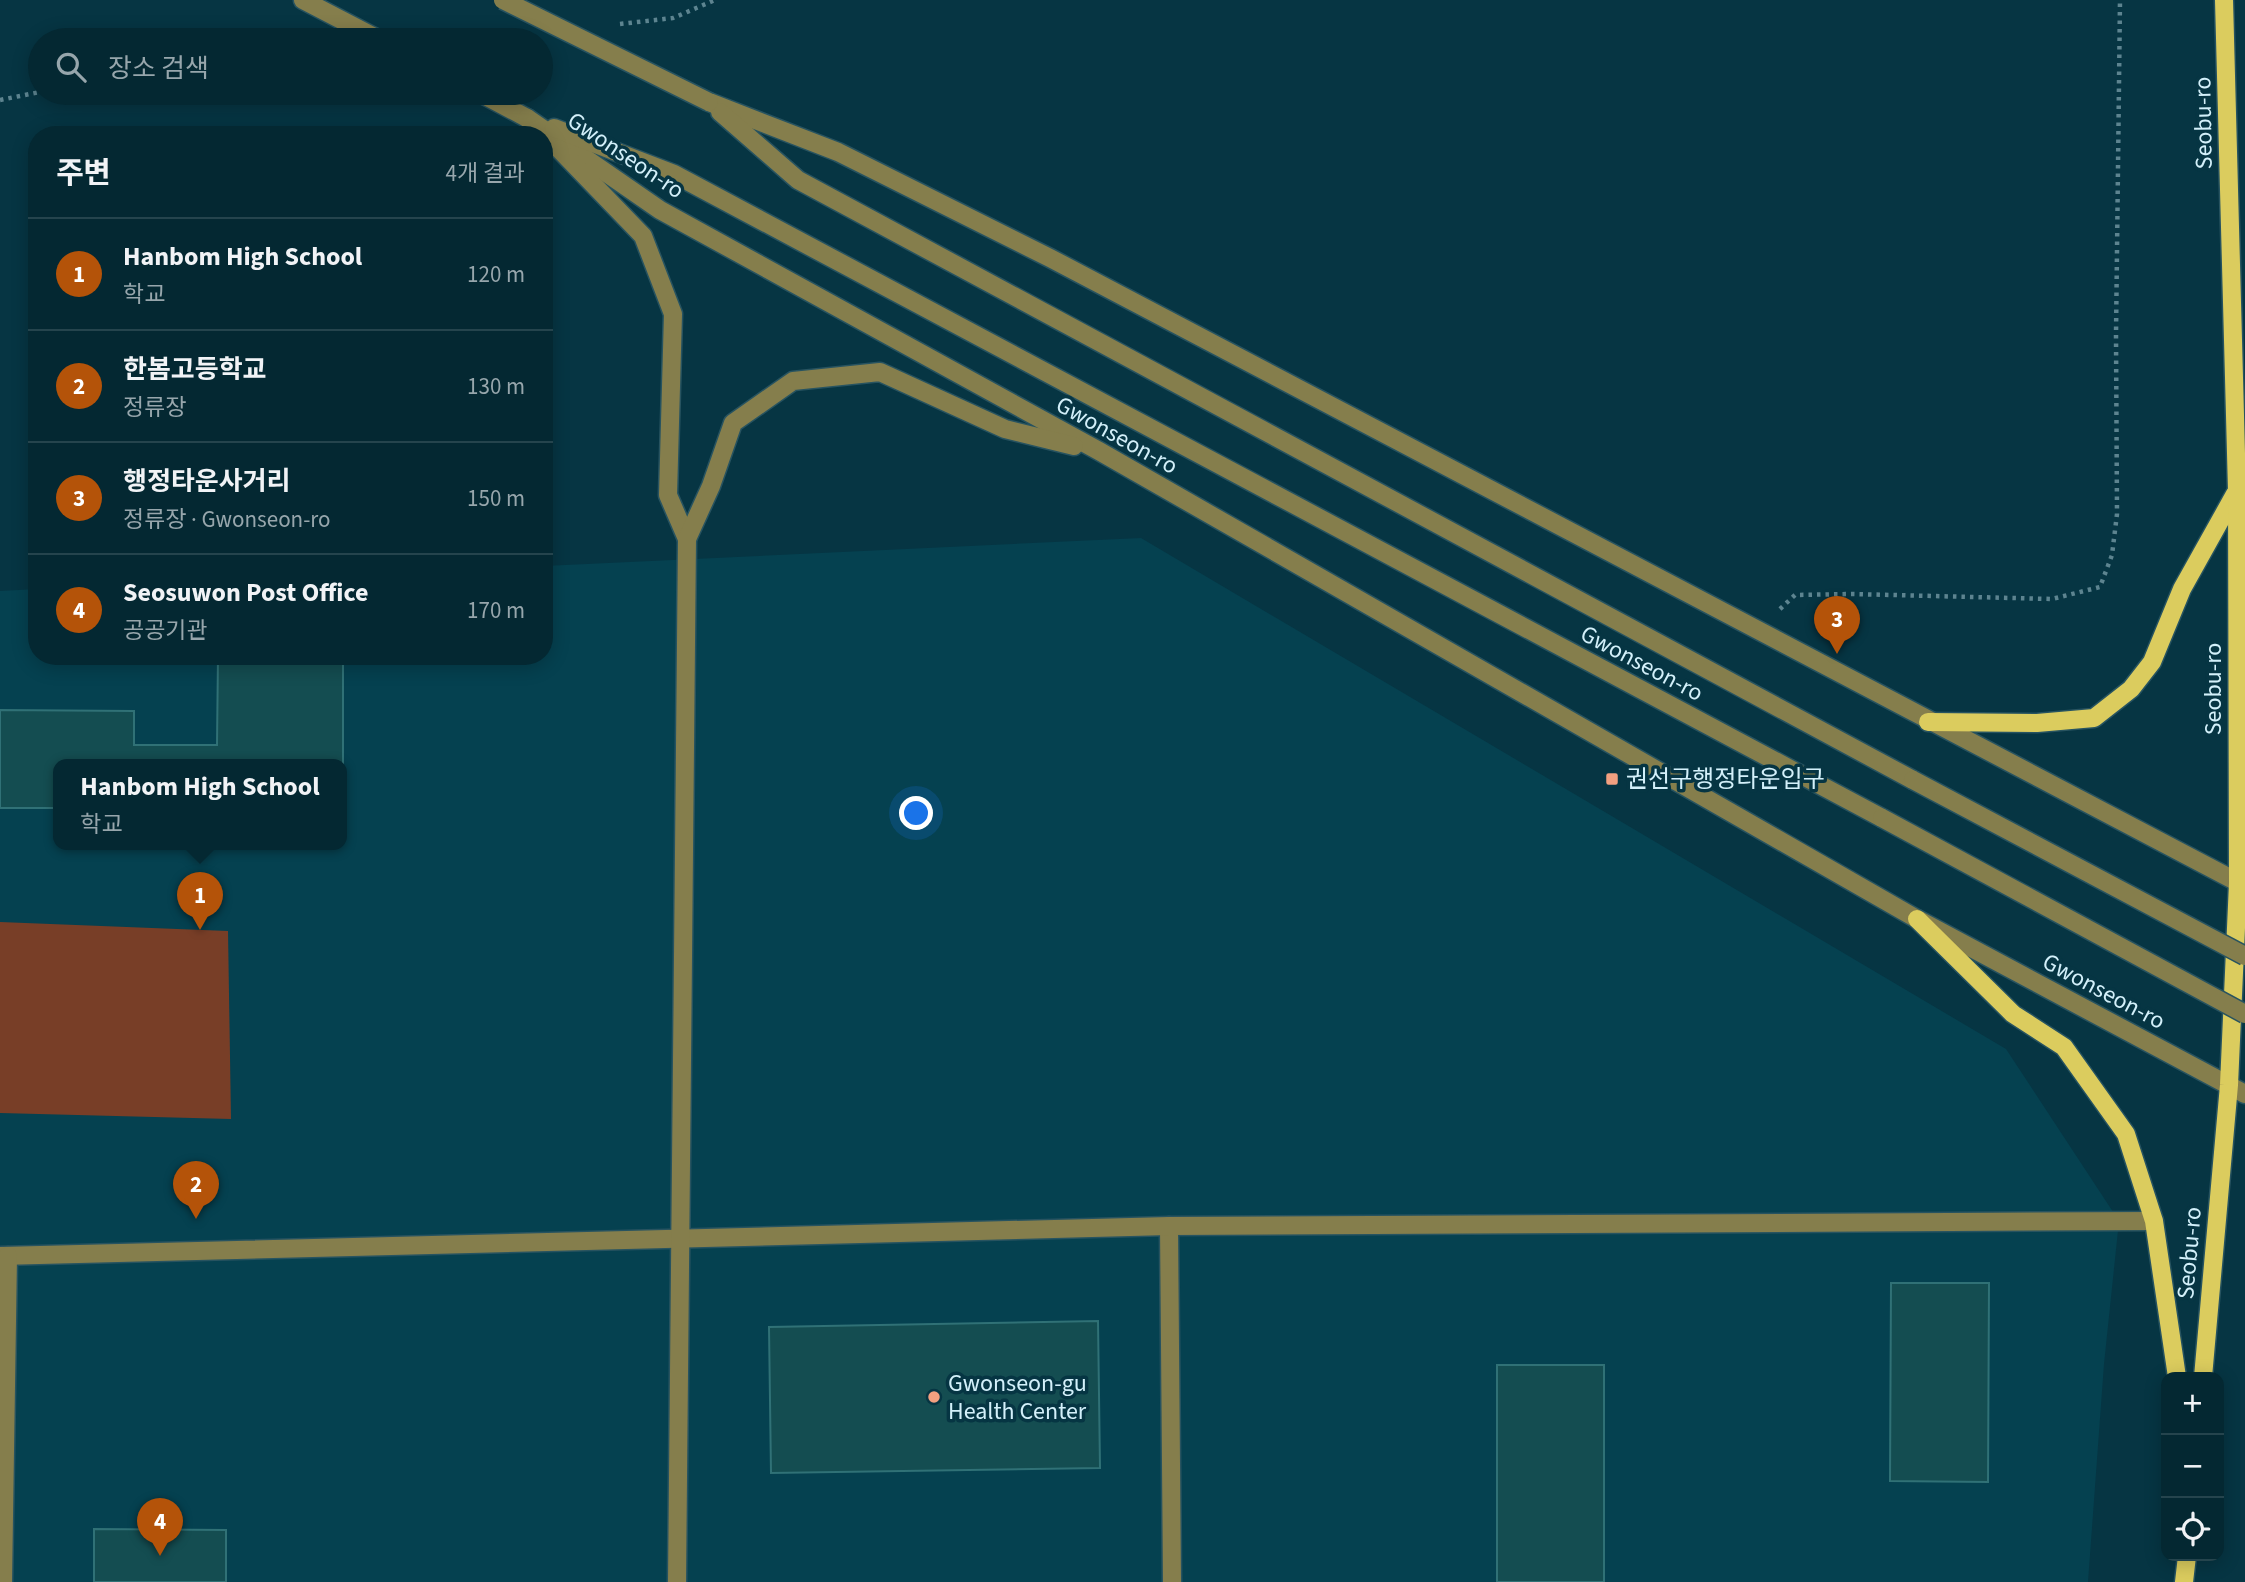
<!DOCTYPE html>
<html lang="ko">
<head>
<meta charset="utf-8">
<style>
	body { margin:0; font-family:"Source Sans 3","Noto Sans KR",sans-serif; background:#0d303a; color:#f1f3f6 }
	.controls { position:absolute; right:21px; bottom:21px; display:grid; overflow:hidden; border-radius:14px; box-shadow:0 4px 18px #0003 }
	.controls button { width:63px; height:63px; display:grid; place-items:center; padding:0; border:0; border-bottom:2px solid #25444d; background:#042832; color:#f1f3f6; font:35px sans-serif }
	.you { position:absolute; left:917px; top:814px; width:24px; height:24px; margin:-18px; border:5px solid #fff; border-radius:50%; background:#1a73e8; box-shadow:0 0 0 10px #1a73e833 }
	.badge { display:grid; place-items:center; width:46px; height:46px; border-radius:50%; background:#b45309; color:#fff; font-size:23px; font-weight:700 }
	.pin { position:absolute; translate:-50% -58px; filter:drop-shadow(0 2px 4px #0008) }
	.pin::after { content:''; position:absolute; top:37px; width:24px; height:21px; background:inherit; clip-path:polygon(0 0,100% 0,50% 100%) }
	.popup { position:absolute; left:53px; top:759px; width:294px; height:91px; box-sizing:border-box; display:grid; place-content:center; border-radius:14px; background:#042832; filter:drop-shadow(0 2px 5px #0005); font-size:23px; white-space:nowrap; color:#97a6ac }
	.popup b { font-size:26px; color:#f1f3f6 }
	.popup::after { content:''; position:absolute; left:50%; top:100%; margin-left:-14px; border:14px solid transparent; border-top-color:#042832 }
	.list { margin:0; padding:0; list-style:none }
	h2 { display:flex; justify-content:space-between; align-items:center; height:91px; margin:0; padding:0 28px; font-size:30px }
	h2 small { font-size:23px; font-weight:400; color:#97a6ac }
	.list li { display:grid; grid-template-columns:46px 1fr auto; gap:21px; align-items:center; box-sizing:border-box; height:112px; padding:0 28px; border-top:2px solid #25444d }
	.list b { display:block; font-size:26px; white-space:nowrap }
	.list p { margin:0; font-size:23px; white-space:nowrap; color:#97a6ac }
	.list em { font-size:23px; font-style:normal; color:#97a6ac }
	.icon { flex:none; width:38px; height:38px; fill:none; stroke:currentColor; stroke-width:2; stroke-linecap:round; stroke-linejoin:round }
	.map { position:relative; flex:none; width:2245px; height:1582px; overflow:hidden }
	.search { position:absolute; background:#042832; box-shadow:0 4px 18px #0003; left:28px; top:28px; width:525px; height:77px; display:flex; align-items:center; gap:18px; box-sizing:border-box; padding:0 24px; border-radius:38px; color:#97a6ac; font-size:26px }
	.panel { position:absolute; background:#042832; box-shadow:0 4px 18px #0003; left:28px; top:126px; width:525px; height:539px; border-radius:28px }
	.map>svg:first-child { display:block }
	.built { fill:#054150; fill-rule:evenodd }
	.green { fill:#783e27 }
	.building { fill:#144d51; stroke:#307176; stroke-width:2 }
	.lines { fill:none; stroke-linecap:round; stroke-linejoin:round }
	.minor-casing { stroke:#275360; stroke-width:21 }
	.major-casing { stroke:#275360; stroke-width:21 }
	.path { stroke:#5d8490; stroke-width:4.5; stroke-dasharray:3.5 5; stroke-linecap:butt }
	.minor { stroke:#857e4c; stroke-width:18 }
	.major { stroke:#dbcc5e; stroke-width:18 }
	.minor-bridge-casing { stroke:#275360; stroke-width:21; stroke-linecap:butt }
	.minor-bridge { stroke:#857e4c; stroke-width:18 }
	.poi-dot { fill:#f2a080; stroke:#063543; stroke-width:2.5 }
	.labels { text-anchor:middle; stroke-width:7; stroke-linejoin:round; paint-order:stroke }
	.street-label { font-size:24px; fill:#d3f0fa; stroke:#063543 }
	.poi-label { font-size:24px; fill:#d3f0fa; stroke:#063543; text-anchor:start }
</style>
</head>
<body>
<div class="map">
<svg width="2245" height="1582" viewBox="0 0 2245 1582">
	<rect width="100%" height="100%" fill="#063543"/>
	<!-- built -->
	<path class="built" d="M1141,538L2006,1049L2119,1221L2104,1364L2088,1582H0V591L37,589V656H544V566ZM58,764H342V844H58Z"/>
	<!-- green -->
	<polygon class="green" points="0,922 228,931 231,1119 0,1113"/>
	<!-- building -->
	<g class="building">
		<polygon points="218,656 343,656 343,780 342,764 58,764 58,808 0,808 0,710 134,711 134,745 217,745"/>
		<polygon points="1891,1283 1989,1283 1988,1482 1890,1481"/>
		<polygon points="1098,1321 1100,1468 771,1473 769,1327"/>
		<rect x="1497" y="1365" width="107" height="217"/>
		<polygon points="94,1529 226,1530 226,1582 94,1582"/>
	</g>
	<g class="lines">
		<!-- minor casing -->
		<g class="minor-casing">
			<g id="minor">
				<polyline points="303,0 380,40"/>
				<polyline points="480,93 527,118 534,125"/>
				<polyline points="709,102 838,152 1050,258 2245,886"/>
				<polyline points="720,112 798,180 1913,780"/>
				<polyline points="527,118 660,210 1099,451 1917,919 2245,1094"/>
				<polyline points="554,128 674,174 1882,818"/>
				<polyline points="559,149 643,236 673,314 668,495 687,539"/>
				<polyline points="1169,1226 1172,1582"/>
				<polyline points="0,1256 1169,1226 2154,1221"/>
				<polyline points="3,1582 8,1256"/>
				<polyline points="677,1582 687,539 711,486 733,423 793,381 880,372 1005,429 1074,446"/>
			</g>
		</g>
		<!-- major casing -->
		<g class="major-casing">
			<g id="major">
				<polyline points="1928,722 2037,723 2094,718 2131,689 2152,662 2182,589 2235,494"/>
				<polyline points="1917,919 2013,1014 2064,1047 2126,1134 2154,1221 2177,1377"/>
				<polyline points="2203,1377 2229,1085 2238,883 2237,491 2224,0"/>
				<polyline points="2184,1582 2187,1556"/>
			</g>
		</g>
		<!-- path -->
		<g class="path">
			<polyline points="620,24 673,18 715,0"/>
			<polyline points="445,40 504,35"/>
			<polyline points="0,100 40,92"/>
			<polyline points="1780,609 1795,595 1853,594 2052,599 2100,587 2112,555 2117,514 2116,335 2120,0"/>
		</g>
		<!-- minor -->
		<use href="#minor" class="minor"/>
		<!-- major -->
		<use href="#major" class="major"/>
		<!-- minor-bridge casing -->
		<g class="minor-bridge-casing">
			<g id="minor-bridge">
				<polyline points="503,0 709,102"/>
				<polyline points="1913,780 2245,956"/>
				<polyline points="1882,818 2245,1014"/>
			</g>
		</g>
		<!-- minor-bridge -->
		<use href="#minor-bridge" class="minor-bridge"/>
	</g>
	<!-- markers -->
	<g class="poi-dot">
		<rect x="1605" y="772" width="14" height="14" rx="3.5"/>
		<circle cx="934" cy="1397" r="7"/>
	</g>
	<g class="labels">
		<!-- street labels -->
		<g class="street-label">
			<text transform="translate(2203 123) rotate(-91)" y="8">Seobu-ro</text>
			<text transform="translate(626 155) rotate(34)" y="8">Gwonseon-ro</text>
			<text transform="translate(1117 435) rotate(29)" y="8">Gwonseon-ro</text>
			<text transform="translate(1642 663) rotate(28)" y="8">Gwonseon-ro</text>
			<text transform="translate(2213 689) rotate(-90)" y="8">Seobu-ro</text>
			<text transform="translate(2104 991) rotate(28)" y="8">Gwonseon-ro</text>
			<text transform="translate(2189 1253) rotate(-85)" y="8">Seobu-ro</text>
		</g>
		<!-- poi labels -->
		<g class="poi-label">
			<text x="1626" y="787">권선구행정타운입구</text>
			<text x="948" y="1391">Gwonseon-gu<tspan x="948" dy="28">Health Center</tspan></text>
		</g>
	</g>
</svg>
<div class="controls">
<button>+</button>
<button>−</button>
<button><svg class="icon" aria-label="locate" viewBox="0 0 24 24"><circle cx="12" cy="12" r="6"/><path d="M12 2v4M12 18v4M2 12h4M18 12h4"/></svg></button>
</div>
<div class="you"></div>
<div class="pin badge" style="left:200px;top:930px">1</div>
<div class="popup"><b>Hanbom High School</b>학교</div>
<div class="pin badge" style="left:196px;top:1219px">2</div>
<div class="pin badge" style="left:1837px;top:654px">3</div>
<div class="pin badge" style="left:160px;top:1556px">4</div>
<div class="search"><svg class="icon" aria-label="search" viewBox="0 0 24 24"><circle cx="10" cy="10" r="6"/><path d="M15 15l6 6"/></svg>장소 검색</div>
<section class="panel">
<h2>주변<small>4개 결과</small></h2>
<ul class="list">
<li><span class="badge">1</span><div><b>Hanbom High School</b><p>학교</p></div><em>120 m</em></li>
<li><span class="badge">2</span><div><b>한봄고등학교</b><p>정류장</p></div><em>130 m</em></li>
<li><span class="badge">3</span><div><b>행정타운사거리</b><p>정류장 · Gwonseon-ro</p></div><em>150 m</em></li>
<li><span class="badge">4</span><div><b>Seosuwon Post Office</b><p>공공기관</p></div><em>170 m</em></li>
</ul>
</section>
</div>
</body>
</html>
